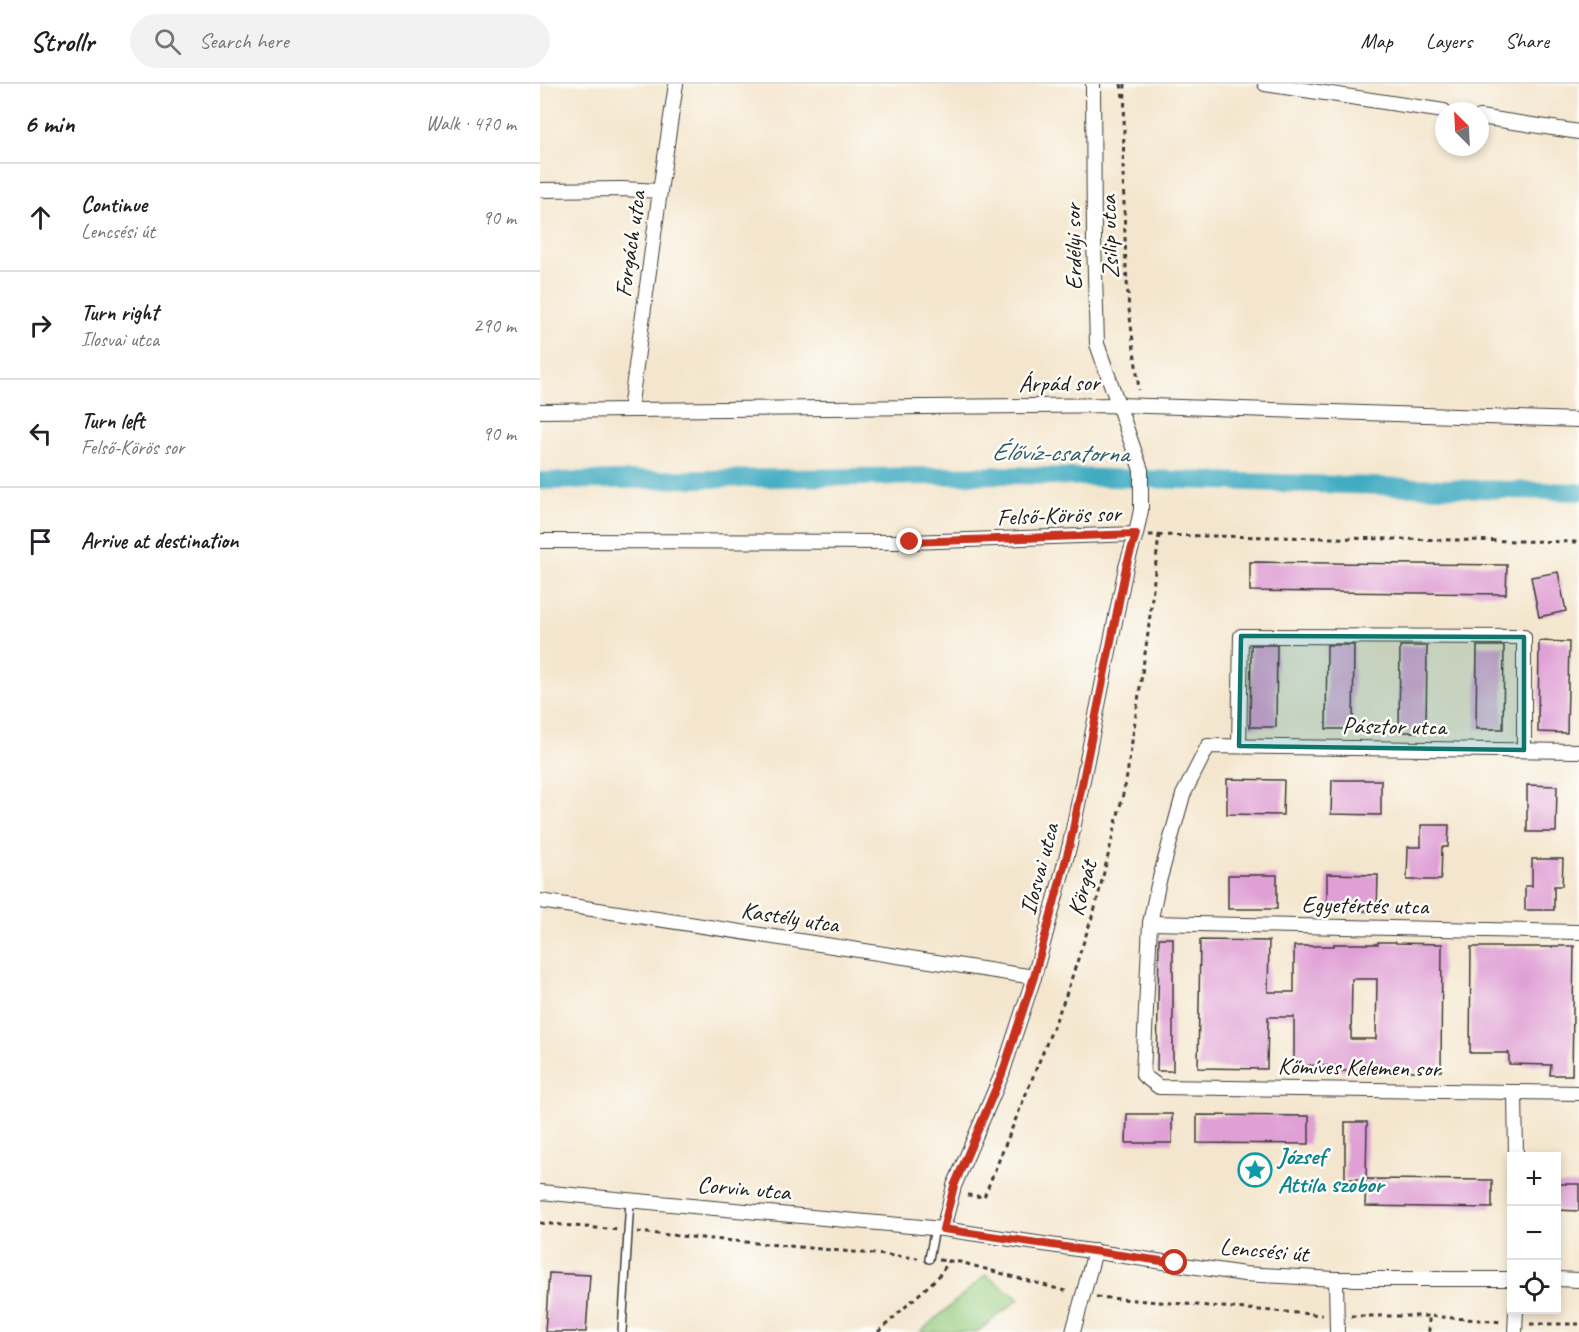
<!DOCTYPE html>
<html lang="en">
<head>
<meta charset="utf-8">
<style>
	body { margin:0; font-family:Caveat,sans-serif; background:#f2f2f2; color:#202124 }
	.controls { position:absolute; right:18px; bottom:18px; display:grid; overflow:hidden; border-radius:0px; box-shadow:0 3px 9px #0003 }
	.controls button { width:54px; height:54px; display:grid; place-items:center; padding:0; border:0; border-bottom:2px solid #e0e0e0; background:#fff; color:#202124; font:30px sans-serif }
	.compass { position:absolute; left:895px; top:18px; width:54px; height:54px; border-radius:50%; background:#fff; box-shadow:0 3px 9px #0003; rotate:336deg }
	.stop { position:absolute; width:18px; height:18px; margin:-14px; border:4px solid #c8321e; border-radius:50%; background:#fff }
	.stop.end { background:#c8321e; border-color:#fff; box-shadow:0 2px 6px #0008 }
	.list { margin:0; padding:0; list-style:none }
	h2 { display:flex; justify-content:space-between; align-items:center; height:78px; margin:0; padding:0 24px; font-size:26px }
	h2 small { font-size:20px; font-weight:400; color:#757577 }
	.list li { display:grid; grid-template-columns:39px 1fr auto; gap:18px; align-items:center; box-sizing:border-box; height:108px; padding:0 24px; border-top:2px solid #e0e0e0 }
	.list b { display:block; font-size:22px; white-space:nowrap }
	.list p { margin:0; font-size:20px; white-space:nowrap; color:#757577 }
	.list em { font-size:20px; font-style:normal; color:#757577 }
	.icon { flex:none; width:33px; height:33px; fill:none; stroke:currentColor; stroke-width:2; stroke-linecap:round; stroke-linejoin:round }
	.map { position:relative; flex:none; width:1039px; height:1248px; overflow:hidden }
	header { display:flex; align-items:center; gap:36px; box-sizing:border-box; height:84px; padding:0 30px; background:#fff; border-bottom:2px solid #e0e0e0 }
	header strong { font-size:28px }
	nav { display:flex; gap:33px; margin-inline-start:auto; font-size:21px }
	.search { width:420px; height:54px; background:#f2f2f2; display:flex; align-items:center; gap:15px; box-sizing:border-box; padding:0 21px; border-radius:33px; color:#757577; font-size:22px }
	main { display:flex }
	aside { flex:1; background:#fff }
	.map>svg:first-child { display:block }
	.green { fill:#92ca7d; stroke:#57734c; stroke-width:1.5 }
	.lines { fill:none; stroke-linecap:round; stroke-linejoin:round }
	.canal { stroke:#41abc1; stroke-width:18 }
	.building { fill:#e0a0d6; fill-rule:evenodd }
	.lane-casing { stroke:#3c3a37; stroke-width:10 }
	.street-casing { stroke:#3c3a37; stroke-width:16 }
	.path { stroke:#3c3a37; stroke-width:3; stroke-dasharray:4.5 4.5; stroke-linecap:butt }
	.lane { stroke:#fff; stroke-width:7 }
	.street { stroke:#fff; stroke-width:14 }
	.route { stroke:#c8321e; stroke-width:8 }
	.marked { fill:#0f766e; fill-opacity:0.2; stroke:#0f766e; stroke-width:4.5; stroke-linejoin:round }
	.labels { text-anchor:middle; stroke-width:5; stroke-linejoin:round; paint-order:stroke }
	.street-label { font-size:24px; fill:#1c1c1c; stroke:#fdfcf7 }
	.culture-label { font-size:24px; font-weight:bold; fill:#0d838f; stroke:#fdfcf7; text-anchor:start }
	.water-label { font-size:26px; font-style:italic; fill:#2d5c66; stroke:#fdfcf7 }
</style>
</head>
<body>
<header>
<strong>Strollr</strong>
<div class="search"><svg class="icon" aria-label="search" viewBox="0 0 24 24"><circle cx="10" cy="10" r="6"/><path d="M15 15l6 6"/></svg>Search here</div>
<nav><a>Map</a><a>Layers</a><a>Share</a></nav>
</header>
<main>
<aside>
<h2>6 min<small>Walk · 470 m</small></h2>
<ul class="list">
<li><svg class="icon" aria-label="ahead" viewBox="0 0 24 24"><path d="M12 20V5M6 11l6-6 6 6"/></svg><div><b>Continue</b><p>Lencsési út</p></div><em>90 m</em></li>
<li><svg class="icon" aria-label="right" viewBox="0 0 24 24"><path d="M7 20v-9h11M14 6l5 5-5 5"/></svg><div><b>Turn right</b><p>Ilosvai utca</p></div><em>290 m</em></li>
<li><svg class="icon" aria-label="left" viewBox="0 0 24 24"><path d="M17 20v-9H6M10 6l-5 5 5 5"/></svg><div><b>Turn left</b><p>Felső-Körös sor</p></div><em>90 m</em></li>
<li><svg class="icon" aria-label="arrive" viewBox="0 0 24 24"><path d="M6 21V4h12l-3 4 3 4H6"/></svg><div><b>Arrive at destination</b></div></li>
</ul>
</aside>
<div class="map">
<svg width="1039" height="1248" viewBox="0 0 1039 1248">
	<rect width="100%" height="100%" fill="#fdfcf7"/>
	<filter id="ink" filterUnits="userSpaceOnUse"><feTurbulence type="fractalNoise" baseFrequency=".0167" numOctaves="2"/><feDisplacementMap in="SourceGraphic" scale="12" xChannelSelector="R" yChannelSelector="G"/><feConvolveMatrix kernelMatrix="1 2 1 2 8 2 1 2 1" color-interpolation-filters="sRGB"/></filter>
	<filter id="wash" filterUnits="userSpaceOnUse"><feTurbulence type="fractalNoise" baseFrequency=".008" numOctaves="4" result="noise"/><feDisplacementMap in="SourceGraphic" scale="24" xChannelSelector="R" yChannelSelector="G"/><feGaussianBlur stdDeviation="1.35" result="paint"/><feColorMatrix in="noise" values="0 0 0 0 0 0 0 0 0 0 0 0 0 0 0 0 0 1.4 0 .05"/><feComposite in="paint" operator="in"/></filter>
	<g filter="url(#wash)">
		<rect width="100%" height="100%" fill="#f4e6ce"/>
		<!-- green -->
		<polygon class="green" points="446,1191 479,1215 437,1248 380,1248"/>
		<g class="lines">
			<!-- canal -->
			<polyline class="canal" points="0,397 470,391 1039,408"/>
		</g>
		<g id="blocks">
			<!-- building -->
			<g class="building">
				<polygon points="710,478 967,481 966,510 710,507"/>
				<polygon points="1018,488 1026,527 999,533 991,493"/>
				<polygon points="999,557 1029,558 1027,649 998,648"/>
				<polygon points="711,561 737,561 736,643 710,643"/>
				<polygon points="787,561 814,561 813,645 786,645"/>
				<polygon points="860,562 887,562 886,648 859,648"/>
				<polygon points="937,562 964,562 963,645 936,645"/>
				<polygon points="687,695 744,696 743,731 687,730"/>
				<polygon points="792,696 841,696 841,731 791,730"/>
				<polygon points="987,701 1017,702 1016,748 987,748"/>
				<polygon points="881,741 909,741 908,763 902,763 901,796 867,796 868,763 881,763"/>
				<polygon points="992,775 1023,775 1022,802 1014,802 1014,826 985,826 985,802 992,802"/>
				<polygon points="787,790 838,791 837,827 787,827"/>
				<rect x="688" y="791" width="49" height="34"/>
				<polygon points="619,854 633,854 633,987 617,987"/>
				<path d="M660,856L729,857L728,908H754V862H794V860H838V858H856V859L902,860L901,987H795V982L754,981V933H728L727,985L658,984ZM812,895H837L836,955H811Z"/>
				<polygon points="1012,862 1034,862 1032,991 1010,991 1011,981 969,980 969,969 930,969 931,863 1012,863"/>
				<polygon points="587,1030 632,1030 632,1059 586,1059"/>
				<polygon points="657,1031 769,1032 769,1060 657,1059"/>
				<polygon points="805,1038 827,1038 826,1095 805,1095"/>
				<polygon points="826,1095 952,1096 952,1124 825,1122"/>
				<polygon points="1017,1100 1039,1100 1039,1127 1017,1126"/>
				<polygon points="9,1189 50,1191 46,1248 5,1248"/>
			</g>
		</g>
	</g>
	<g filter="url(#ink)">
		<use href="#blocks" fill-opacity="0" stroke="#3c3a37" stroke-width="1.5"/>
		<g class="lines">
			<!-- lane casing -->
			<g class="lane-casing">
				<g id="lane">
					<polyline points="389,1175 395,1144"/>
					<polyline points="82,1248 90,1116"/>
				</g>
			</g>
			<!-- street casing -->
			<g class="street-casing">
				<g id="street">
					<polyline points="725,0 904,27"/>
					<polyline points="940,33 1039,48"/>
					<polyline points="0,106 82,105 120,107"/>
					<polyline points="90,326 120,107 136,0"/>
					<polyline points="0,327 579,321 1039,336"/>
					<polyline points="0,457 370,458 596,450"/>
					<polyline points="699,662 701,552 984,553 984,666"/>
					<polyline points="1039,667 668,662 643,711 618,801 610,839 603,991 619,1003 1039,1009"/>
					<polyline points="0,817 494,893"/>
					<polyline points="610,839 1039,848"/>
					<polyline points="975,1008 976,1072"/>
					<polyline points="0,1108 403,1145 704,1190 796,1195 972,1195"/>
					<polyline points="403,1145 414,1102 462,990 494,893 530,760 586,483 596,450 601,426 601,386 557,260 554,155 553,0"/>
					<polyline points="796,1195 797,1248"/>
					<polyline points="1017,1195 1039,1196"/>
					<polyline points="533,1248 555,1167"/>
					<polyline points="975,1248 976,1226"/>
				</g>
			</g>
			<!-- path -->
			<g class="path">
				<polyline points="581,0 583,13"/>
				<polyline points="585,0 583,89 586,184 589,225 599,306"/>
				<polyline points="609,451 1039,458"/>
				<polyline points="427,1111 444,1113 525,914 556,821 586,698 608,549 619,451"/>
				<polyline points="0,1139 79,1146"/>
				<polyline points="97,1148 378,1174"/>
				<polyline points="399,1176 420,1178 529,1208"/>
				<polyline points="556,1213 783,1231"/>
				<polyline points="811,1232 889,1232 963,1238"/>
				<polyline points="990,1240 1039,1240"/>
				<polyline points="338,1248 399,1192 409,1177"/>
				<polyline points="889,1248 889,1232"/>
			</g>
			<!-- lane -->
			<use href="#lane" class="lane"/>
			<!-- street -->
			<use href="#street" class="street"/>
		</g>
	</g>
	<g class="lines" filter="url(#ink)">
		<!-- route -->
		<polyline class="route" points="370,458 596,450 586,483 530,760 494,893 462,990 414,1102 403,1145 635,1179"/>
	</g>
	<!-- marked area -->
	<path class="marked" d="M701,552L984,553V666L699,662Z"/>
	<!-- icons -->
	<defs>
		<g id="sight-ring" transform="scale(1.725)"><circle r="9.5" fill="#fdfcf7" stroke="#0f9aa8" stroke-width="1.5"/><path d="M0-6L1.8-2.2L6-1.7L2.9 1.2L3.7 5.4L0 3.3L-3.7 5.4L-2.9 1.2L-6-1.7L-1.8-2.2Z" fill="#0f9aa8"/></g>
	</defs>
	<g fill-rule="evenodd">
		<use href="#sight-ring" x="715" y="1086"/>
	</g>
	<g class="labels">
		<!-- street labels -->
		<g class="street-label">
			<text transform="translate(569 153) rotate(-92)" y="8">Zsilip utca</text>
			<text transform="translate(90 160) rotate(-82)" y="8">Forgách utca</text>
			<text transform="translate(533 163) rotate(-91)" y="8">Erdélyi sor</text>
			<text transform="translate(519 299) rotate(-1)" y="8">Árpád sor</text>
			<text transform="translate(519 431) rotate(-2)" y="8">Felső-Körös sor</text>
			<text transform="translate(854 642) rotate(1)" y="8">Pásztor utca</text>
			<text transform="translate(499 785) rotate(-75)" y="8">Ilosvai utca</text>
			<text transform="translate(542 804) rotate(-75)" y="8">Körgát</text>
			<text transform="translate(825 821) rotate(1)" y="8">Egyetértés utca</text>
			<text transform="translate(250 833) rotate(9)" y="8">Kastély utca</text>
			<text transform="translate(819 983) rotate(1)" y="8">Kőmíves Kelemen sor</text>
			<text transform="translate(204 1104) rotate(5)" y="8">Corvin utca</text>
			<text transform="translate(724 1166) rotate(5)" y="8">Lencsési út</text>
		</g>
		<!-- culture labels -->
		<g class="culture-label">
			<text x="738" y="1080">József<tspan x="738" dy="28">Attila szobor</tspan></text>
		</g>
		<!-- water labels -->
		<g class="water-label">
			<text transform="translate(520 368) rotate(1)" y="9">Élővíz-csatorna</text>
		</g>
	</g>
</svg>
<div class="controls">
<button>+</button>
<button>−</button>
<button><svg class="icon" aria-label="locate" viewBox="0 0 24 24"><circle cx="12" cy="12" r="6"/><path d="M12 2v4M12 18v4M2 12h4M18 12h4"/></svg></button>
</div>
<svg class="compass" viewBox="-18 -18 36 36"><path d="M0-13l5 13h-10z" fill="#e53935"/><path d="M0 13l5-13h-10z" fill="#757577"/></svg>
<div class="stop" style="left:635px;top:1179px"></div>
<div class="stop end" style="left:370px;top:458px"></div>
</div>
</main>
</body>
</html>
